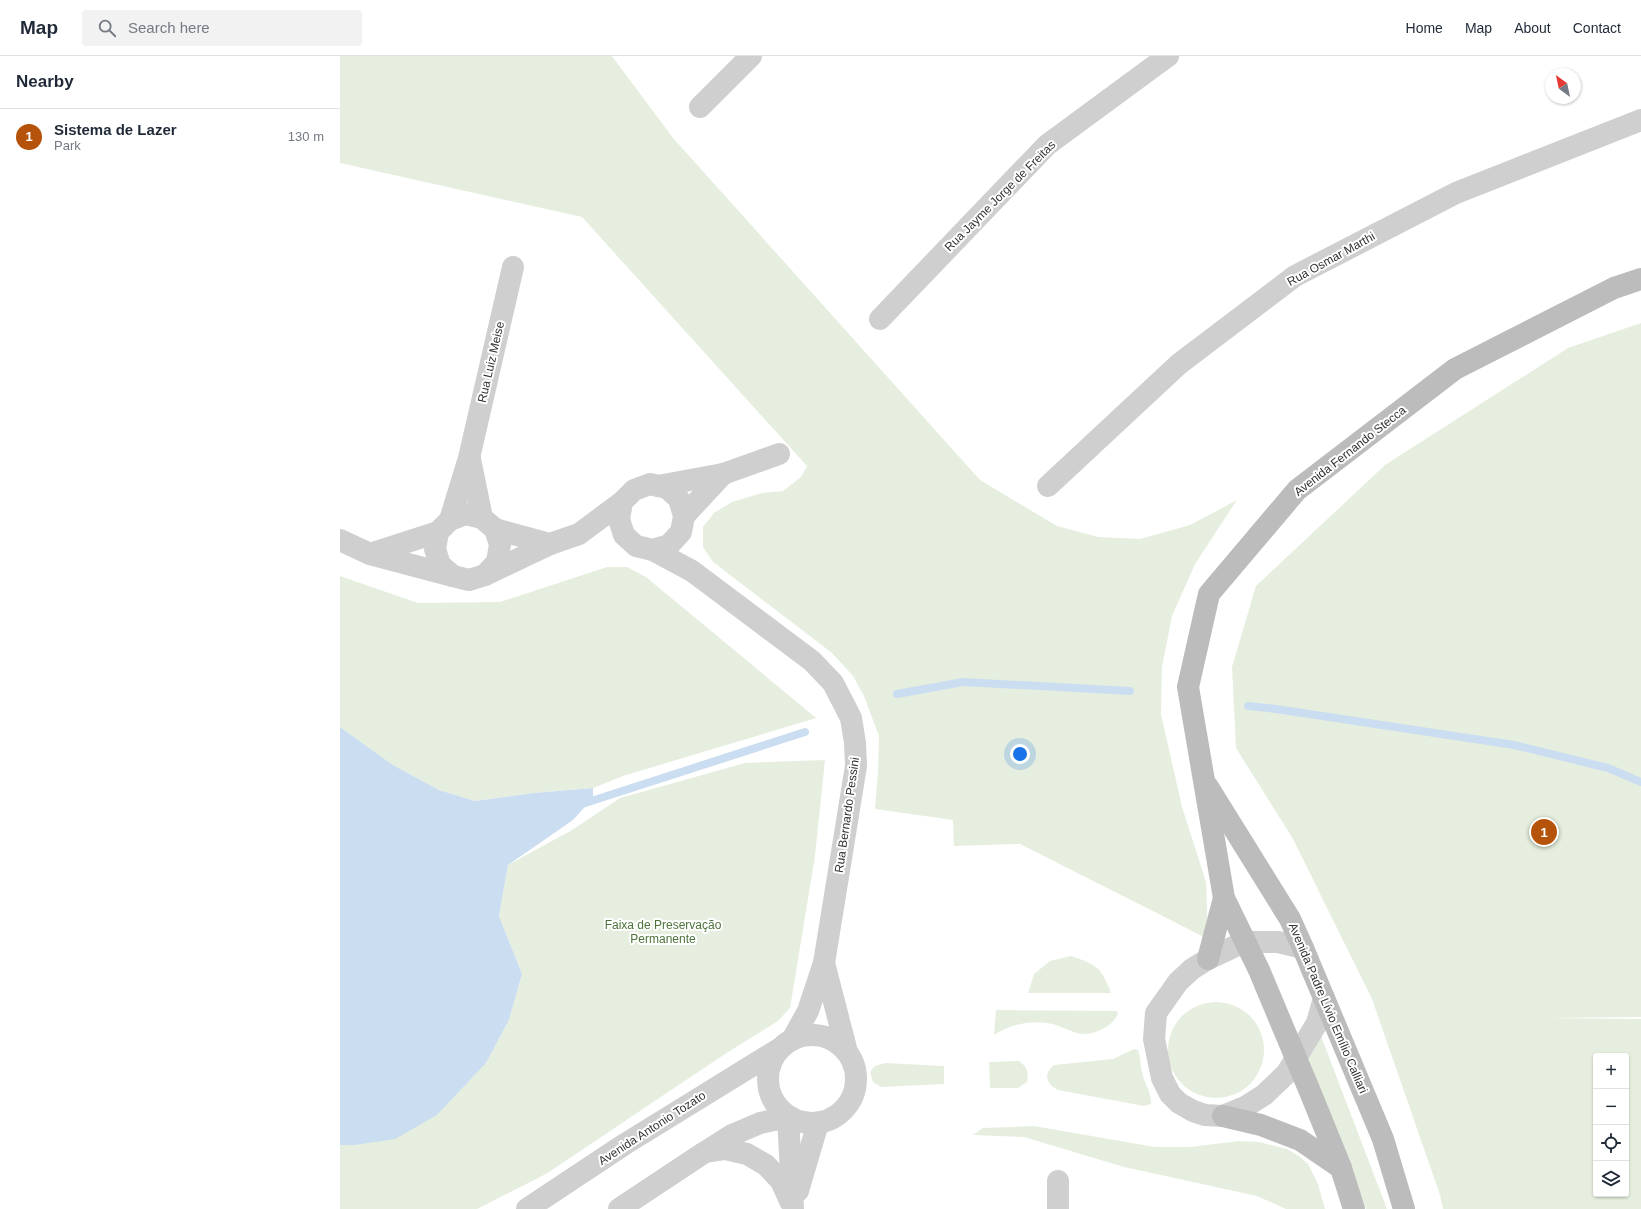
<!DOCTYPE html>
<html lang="en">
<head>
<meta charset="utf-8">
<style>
	body { margin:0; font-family:Arial,sans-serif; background:#f2f2f3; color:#1f2937 }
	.controls { position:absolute; right:12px; bottom:12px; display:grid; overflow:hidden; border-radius:4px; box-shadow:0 1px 3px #0004 }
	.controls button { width:36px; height:36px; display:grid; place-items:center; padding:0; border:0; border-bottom:1px solid #e0e1e3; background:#fff; color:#1f2937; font:20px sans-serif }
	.compass { position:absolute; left:1205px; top:12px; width:36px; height:36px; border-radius:50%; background:#fff; box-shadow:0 1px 3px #0004; rotate:327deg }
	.you { position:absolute; left:680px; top:698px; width:14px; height:14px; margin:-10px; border:3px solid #fff; border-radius:50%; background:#1a73e8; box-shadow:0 0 0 6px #1a73e833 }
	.badge { display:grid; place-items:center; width:26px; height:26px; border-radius:50%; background:#b45309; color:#fff; font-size:13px; font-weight:700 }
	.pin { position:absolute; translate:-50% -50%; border:2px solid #fff; box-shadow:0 1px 4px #0006 }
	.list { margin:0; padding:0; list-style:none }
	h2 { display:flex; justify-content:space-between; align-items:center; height:52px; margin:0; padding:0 16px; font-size:17px }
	h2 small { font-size:13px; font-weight:400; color:#747a83 }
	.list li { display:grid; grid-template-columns:26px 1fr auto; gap:12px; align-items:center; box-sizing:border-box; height:56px; padding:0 16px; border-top:1px solid #e0e1e3 }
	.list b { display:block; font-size:15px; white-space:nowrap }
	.list p { margin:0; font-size:13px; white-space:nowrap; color:#747a83 }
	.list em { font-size:13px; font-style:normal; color:#747a83 }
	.icon { flex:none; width:22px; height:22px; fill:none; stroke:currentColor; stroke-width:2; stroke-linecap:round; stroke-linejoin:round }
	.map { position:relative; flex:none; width:1301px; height:1153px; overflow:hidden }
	header { display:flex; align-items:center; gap:24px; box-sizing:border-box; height:56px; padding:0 20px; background:#fff; border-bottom:1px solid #e0e1e3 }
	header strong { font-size:19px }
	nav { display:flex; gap:22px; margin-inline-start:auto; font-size:14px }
	.search { width:280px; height:36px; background:#f2f2f3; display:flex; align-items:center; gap:10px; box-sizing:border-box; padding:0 14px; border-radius:4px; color:#747a83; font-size:15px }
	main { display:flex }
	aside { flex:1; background:#fff }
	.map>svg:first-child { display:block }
	.green { fill:#e6efdf; fill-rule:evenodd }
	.water { fill:#cbddf0 }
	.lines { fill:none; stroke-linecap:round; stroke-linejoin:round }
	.stream { stroke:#cbddf0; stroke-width:8 }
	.street { stroke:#cfcfcf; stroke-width:22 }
	.secondary { stroke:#bcbcbc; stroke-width:22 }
	.labels { text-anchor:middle; stroke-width:4; stroke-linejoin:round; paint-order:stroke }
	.street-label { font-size:12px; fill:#323232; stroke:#fff }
	.park-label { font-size:12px; fill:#4d723b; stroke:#fff }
</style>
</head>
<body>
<header>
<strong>Map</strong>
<div class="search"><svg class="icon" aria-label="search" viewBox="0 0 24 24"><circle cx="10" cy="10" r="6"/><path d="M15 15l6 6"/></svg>Search here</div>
<nav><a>Home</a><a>Map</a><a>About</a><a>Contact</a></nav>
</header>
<main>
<aside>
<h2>Nearby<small></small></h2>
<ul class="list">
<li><span class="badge">1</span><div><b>Sistema de Lazer</b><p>Park</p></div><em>130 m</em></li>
</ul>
</aside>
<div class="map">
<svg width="1301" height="1153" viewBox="0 0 1301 1153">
	<rect width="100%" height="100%" fill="#fff"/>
	<!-- green -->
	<g class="green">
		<polygon points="0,0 272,0 333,82 640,424 717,470 758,481 800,483 850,469 897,444 855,508 832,560 822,611 821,658 842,751 866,826 868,883 680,788 614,790 613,764 535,753 538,715 539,680 524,640 513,620 492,597 373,506 363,491 363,471 374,457 392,446 422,437 443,435 461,421 467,410 242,161 0,107"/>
		<path d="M1301,267V961L1206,962L1301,963V1153H1103L1100,1139L1032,943L953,783L896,692L892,611L916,530L1045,409L1228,292ZM1256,1000H1286V1138H1256Z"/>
		<polygon points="267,511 287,511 306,521 476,662 283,720 253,732 194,737 135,745 99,734 53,709 0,671 0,520 78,547 160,546"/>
		<polygon points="485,704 475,800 450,952 438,965 385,998 206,1118 137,1153 0,1153 0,1089 15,1089 146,1007 169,964 182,918 159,860 168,809 232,774 280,742 405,707"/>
		<path d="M731,900C757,909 761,911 771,937H688L694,918L710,905Z"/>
		<circle cx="876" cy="994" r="48"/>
		<path d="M656,954L777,955L778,958C773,970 755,979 742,978C732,977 718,968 707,967C689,964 669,969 654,979Z"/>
		<polygon points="981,980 1047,1153 1026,1153 968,1003"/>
		<path d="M794,993L798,994C801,1001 800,1009 802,1016C804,1027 812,1037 811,1048L804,1050L718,1034C706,1028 703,1018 714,1009L773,1003Z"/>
		<path d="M679,1005C687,1011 689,1016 687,1026L678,1032H650L649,1006Z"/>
		<polygon points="545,1007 604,1010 604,1028 541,1031 533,1026 530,1016 535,1010"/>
		<polygon points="694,1070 815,1091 850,1091 899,1085 919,1086 947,1093 959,1100 968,1108 978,1128 985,1153 946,1153 917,1140 784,1111 684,1081 633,1079 643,1072"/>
	</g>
	<!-- water -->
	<polygon class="water" points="0,671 53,709 99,734 135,745 194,737 253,732 253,742 233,764 168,809 159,860 182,918 169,964 146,1007 97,1059 55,1083 15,1089 0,1089"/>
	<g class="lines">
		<!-- stream -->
		<g class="stream">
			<polyline points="557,638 623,626 790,635"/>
			<polyline points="908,650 936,653 1174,689 1268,712 1301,726"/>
			<polyline points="239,749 465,676"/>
		</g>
		<!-- street -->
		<g class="street">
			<polyline points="360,51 411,0"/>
			<polyline points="540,263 707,89 828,0"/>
			<polyline points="130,403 142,462"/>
			<polyline points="318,430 383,418 439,398"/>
			<polyline points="708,430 839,308 955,220 1116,137 1301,64"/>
			<polyline points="344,460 383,418"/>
			<polyline points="110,464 129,402 173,211"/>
			<polyline points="155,473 210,488"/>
			<polyline points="0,484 30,498 113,520"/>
			<polyline points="313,494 352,515 472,605 493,627 511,662 515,687 516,710 484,907 468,955 452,984"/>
			<polyline points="30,498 98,476 110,464 126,458 142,462 155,473 160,489 157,506 145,519 129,524 113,520 100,509 95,493 98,476"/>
			<polyline points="145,519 210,488 239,478 282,446 294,434 310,428 327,432 339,443 344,460 341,476 329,489 313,494 296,490 284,479 279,463 282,446"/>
			<polyline points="963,892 938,886 904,886 868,903 852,913 838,926 816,957 814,983 822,1022 830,1038 839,1047 853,1055 865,1059 883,1060 905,1051 924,1039 947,1017 977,967 984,942"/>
			<polyline points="484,907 507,996"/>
			<circle cx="472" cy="1023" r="44"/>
			<polyline points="366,1096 385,1093 407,1098 426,1109 441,1125 450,1145"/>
			<polyline points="458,1135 478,1067"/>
			<polyline points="187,1153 285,1088 439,993"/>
			<polyline points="279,1153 365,1096 392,1079 420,1067 448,1061 453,1153"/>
			<polyline points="718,1153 718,1125"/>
		</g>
		<!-- secondary -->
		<g class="secondary">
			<polyline points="868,731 950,863 963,892 1043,1083 1064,1153"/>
			<polyline points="868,903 884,842"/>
			<polyline points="883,1060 921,1069 960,1084 1001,1112"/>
			<polyline points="1014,1153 1001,1112 971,1038 919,914 884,842 848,631 869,538 957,434 1115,313 1274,232 1301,223"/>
		</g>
	</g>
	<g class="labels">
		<!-- street labels -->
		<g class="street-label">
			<text transform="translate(660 140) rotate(-45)" y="4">Rua Jayme Jorge de Freitas</text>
			<text transform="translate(991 203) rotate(-29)" y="4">Rua Osmar Marthi</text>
			<text transform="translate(151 306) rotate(-77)" y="4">Rua Luiz Meise</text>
			<text transform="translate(1010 395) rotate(-38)" y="4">Avenida Fernando Stecca</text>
			<text transform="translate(507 759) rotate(-82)" y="4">Rua Bernardo Pessini</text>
			<text transform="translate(988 952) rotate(67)" y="4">Avenida Padre Lívio Emílio Calliari</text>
			<text transform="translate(312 1072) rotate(-33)" y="4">Avenida Antonio Tozato</text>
		</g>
		<!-- park labels -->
		<g class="park-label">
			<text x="323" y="873">Faixa de Preservação<tspan x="323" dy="14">Permanente</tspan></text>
		</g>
	</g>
</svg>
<div class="controls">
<button>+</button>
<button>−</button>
<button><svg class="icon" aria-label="locate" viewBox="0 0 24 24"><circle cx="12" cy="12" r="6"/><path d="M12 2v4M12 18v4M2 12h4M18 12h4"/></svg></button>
<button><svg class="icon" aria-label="layers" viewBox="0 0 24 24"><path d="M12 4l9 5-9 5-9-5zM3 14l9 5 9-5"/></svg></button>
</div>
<svg class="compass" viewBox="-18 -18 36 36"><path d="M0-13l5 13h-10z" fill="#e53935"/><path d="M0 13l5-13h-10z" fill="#747a83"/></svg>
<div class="you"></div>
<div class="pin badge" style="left:1204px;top:776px">1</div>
</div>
</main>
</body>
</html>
